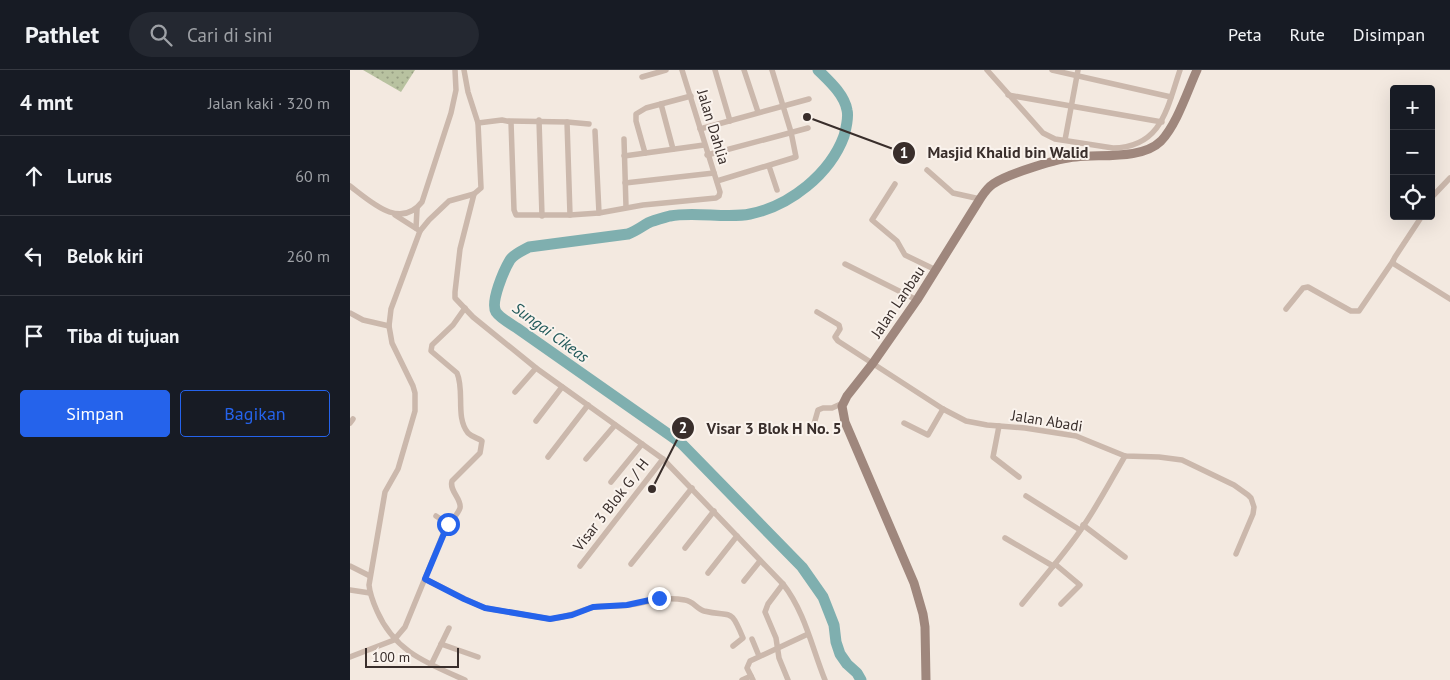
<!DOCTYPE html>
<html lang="id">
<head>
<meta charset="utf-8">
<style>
	body { margin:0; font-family:"PT Sans",sans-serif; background:#242831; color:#f1f3f6 }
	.controls { position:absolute; right:15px; top:15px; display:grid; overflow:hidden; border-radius:5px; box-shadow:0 5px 20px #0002 }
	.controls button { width:45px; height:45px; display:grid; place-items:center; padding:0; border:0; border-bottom:1px solid #363941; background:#171b24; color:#f1f3f6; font:25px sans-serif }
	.scale { position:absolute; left:15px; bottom:12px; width:94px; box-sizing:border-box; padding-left:5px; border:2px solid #392e2b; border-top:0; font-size:14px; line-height:18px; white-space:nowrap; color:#392e2b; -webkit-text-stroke:4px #faf3ed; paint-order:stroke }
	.stop { position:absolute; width:15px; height:15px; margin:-11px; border:4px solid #2563eb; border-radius:50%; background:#fff }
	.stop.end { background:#2563eb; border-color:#fff; box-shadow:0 1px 5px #0008 }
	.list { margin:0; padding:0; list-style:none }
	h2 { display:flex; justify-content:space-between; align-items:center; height:65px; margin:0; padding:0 20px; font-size:21px }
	h2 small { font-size:16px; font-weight:400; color:#9ea1a6 }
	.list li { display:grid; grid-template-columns:32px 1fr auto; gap:15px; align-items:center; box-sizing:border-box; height:80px; padding:0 20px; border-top:1px solid #363941 }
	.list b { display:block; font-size:19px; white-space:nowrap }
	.list em { font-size:16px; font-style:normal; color:#9ea1a6 }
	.actions { display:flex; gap:10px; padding:15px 20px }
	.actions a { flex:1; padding:11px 0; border:1px solid #2563eb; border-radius:5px; text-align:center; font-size:18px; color:#2563eb }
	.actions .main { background:#2563eb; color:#fff }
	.icon { flex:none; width:28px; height:28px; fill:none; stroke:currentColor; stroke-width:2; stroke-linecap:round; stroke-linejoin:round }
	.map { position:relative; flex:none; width:1100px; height:610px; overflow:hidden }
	header { display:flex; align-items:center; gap:30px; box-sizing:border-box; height:70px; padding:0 25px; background:#171b24; border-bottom:1px solid #363941 }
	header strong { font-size:24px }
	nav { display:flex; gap:28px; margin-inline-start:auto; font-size:18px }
	.search { width:350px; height:45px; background:#242831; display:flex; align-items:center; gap:12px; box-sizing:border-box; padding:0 18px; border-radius:28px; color:#9ea1a6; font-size:19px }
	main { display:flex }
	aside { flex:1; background:#171b24 }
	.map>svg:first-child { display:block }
	.park { fill:url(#park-dots) }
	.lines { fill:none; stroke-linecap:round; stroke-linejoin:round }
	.river { stroke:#7fafaf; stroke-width:11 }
	.street { stroke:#cbb8ac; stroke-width:5.5 }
	.secondary { stroke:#9f877d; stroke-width:9 }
	.route { stroke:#2563eb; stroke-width:6 }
	.labels { text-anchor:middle; stroke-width:4; stroke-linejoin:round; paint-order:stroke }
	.street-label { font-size:15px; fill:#392e2b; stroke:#faf3ed }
	.water-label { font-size:16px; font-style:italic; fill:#21595a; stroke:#faf3ed }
	.leader { fill:none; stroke:#392e2b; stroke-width:2 }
	.callout-dot { fill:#392e2b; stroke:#faf3ed; stroke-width:2 }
	.mark-label { font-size:15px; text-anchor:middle; font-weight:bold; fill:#fff }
	.callout-label { font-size:16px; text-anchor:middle; font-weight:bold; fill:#392e2b; stroke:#faf3ed; stroke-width:4; stroke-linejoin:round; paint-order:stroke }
</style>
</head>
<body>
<header>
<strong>Pathlet</strong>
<div class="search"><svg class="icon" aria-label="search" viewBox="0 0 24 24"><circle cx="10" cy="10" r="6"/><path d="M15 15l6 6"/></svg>Cari di sini</div>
<nav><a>Peta</a><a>Rute</a><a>Disimpan</a></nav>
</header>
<main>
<aside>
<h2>4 mnt<small>Jalan kaki · 320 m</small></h2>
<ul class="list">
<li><svg class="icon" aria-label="ahead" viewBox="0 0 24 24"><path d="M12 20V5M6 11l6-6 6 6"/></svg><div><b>Lurus</b></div><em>60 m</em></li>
<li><svg class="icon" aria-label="left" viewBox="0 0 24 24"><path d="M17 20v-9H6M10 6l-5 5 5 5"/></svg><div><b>Belok kiri</b></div><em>260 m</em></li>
<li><svg class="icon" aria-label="arrive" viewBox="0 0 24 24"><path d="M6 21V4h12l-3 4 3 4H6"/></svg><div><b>Tiba di tujuan</b></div></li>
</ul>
<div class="actions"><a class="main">Simpan</a><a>Bagikan</a></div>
</aside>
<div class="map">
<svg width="1100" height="610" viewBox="0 0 1100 610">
	<defs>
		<pattern id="park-dots" width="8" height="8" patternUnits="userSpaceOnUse" patternTransform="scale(1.25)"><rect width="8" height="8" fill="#b8c2a0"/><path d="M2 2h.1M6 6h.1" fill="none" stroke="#979e83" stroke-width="1.8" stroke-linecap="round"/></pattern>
	</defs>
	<rect width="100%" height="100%" fill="#f3e9e0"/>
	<!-- park -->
	<polygon class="park" points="13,0 65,0 51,22"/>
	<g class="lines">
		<!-- river -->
		<path class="river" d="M468,0C479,11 494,24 497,40C499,48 496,58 494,66C480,104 440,136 400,144C377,149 345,141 320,146C313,148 304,150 298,153C291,157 286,161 278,164L179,177C172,181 164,184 160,190C154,200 140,232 146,242C150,248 161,254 167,258L331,373L452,497L473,527L484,555L486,572L490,584L497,594L507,603L511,610"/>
		<!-- street -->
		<g class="street">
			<path d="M114,0L118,22L128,53L131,118L124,124L99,131L79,150L70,161L41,239L39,256L42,273L63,316L65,323V341L48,399L35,422L19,515C20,525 23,532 27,541C45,582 77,593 115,610"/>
			<polyline points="365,0 380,51"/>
			<polyline points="394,0 408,42"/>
			<path d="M637,0L693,63L705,69L763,78C812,77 817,38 830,0"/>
			<polyline points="702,0 821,27"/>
			<polyline points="292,7 316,0"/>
			<polyline points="658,25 812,52"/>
			<polyline points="311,34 323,79"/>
			<polyline points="189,50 192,146"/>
			<polyline points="159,51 217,52 220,145"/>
			<polyline points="217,52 239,54"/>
			<polyline points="128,53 152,50 161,52 164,140 166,145 220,145 249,143 293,135 366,128 369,126 370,122 332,0"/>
			<polyline points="350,59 459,29"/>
			<polyline points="245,61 249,143"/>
			<polyline points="274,69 276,137"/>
			<polyline points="715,70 728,0"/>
			<polyline points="295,83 286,51 286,44 296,38 341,26"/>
			<polyline points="357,85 458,58"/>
			<polyline points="274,86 354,75"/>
			<polyline points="419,96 427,120"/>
			<polyline points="577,100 603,123 630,129"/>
			<polyline points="367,111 446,87 441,62 422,0"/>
			<polyline points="275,113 364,103"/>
			<polyline points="545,114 522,150 547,171 555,185 586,200"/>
			<path d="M0,116C21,132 50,160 72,132L101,43L106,20L105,0"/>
			<path d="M124,124L110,179L105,222V228L123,247L186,298L313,389L433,514C455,542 462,578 475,610"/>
			<polyline points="1081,128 1100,108"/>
			<polyline points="45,145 70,161"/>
			<polyline points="1072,146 1045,187 1043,191 1044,194 1100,229"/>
			<polyline points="66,158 67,139"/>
			<polyline points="495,194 567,230"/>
			<polyline points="936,239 953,218 958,217 1001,241 1009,241 1043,191"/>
			<polyline points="467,242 489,255 490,259 485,267 488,271 593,339 616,351 637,355 675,358 726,366 775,386 809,387 832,390 884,415 898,425 901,428 904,437 903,444 886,484"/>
			<polyline points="0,243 13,250 39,256"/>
			<polyline points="165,322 186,298"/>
			<polyline points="186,351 212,317"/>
			<polyline points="0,353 3,349"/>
			<polyline points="554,353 578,365 593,339"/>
			<polyline points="464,354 468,340 473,338 482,338 493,333"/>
			<polyline points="649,356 643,387 669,407"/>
			<polyline points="198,387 238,335"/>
			<polyline points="236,389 265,355"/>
			<polyline points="261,412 292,374"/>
			<polyline points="676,426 730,460"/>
			<polyline points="86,446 98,454"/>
			<polyline points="733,455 775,487"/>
			<polyline points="655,468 703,496"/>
			<polyline points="335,478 364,441"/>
			<polyline points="281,494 342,418"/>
			<polyline points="705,494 730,515 711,534"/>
			<polyline points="0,496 20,506"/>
			<polyline points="230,496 313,389"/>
			<polyline points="358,503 387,466"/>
			<path d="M75,509L115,529L135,538L200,549C216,548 229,541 244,537C255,535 267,537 279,535C299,532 313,526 335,530C343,531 347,539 354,541C382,548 380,536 393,568L383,576"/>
			<polyline points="394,511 410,491"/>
			<polyline points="433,514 418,534 415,542 426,568 429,588 438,610"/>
			<polyline points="0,520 20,523"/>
			<path d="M672,534C692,509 714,485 732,458C748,435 761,410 775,386"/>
			<polyline points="402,569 409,586"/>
			<polyline points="91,574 128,587"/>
			<path d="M0,587L44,570L55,557L94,462C97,455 108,445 110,438C112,429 99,421 102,411L130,383L132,371C128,368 122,367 118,363C105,347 115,321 107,303L81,281L82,275L103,255L115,238"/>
			<polyline points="81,595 99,558"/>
			<polyline points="392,610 401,606"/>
			<polyline points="403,610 397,598 400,591 458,564"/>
		</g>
		<!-- secondary -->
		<path class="secondary" d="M576,610L575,557L573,544L564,513L495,352L492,336L497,326L523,293L567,230L630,129C634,123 637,118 643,114C657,104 709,88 726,87C750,84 792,90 811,71C827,54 837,22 847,0"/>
	</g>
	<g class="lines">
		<!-- route -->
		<polyline class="route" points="98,454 75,509 114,529 135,538 200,549 222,545 243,537 277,535 309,528"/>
	</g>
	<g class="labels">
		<!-- street labels -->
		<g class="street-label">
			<text transform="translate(363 57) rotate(73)" y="5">Jalan Dahlia</text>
			<text transform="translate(548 232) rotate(-56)" y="5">Jalan Lanbau</text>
			<text transform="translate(697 351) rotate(9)" y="5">Jalan Abadi</text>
			<text transform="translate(261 435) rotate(-52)" y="5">Visar 3 Blok G / H</text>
		</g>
		<!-- water labels -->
		<g class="water-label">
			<text transform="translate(201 262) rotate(36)" y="6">Sungai Cikeas</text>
		</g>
	</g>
	<!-- callouts -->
	<path class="leader" d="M457 47L554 83M302 419L333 358"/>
	<g class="callout-dot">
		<circle cx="457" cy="47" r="5"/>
		<circle cx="302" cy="419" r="5"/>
		<circle cx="554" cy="83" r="12"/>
		<circle cx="333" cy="358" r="12"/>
	</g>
	<g class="mark-label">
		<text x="554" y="88">1</text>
		<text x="333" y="363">2</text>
	</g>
	<g class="callout-label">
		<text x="658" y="88">Masjid Khalid bin Walid</text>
		<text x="424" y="364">Visar 3 Blok H No. 5</text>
	</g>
</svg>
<div class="controls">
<button>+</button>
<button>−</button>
<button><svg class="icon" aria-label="locate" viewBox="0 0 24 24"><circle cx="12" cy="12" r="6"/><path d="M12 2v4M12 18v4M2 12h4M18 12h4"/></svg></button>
</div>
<div class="scale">100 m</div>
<div class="stop" style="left:98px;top:454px"></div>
<div class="stop end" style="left:309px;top:528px"></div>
</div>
</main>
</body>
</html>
